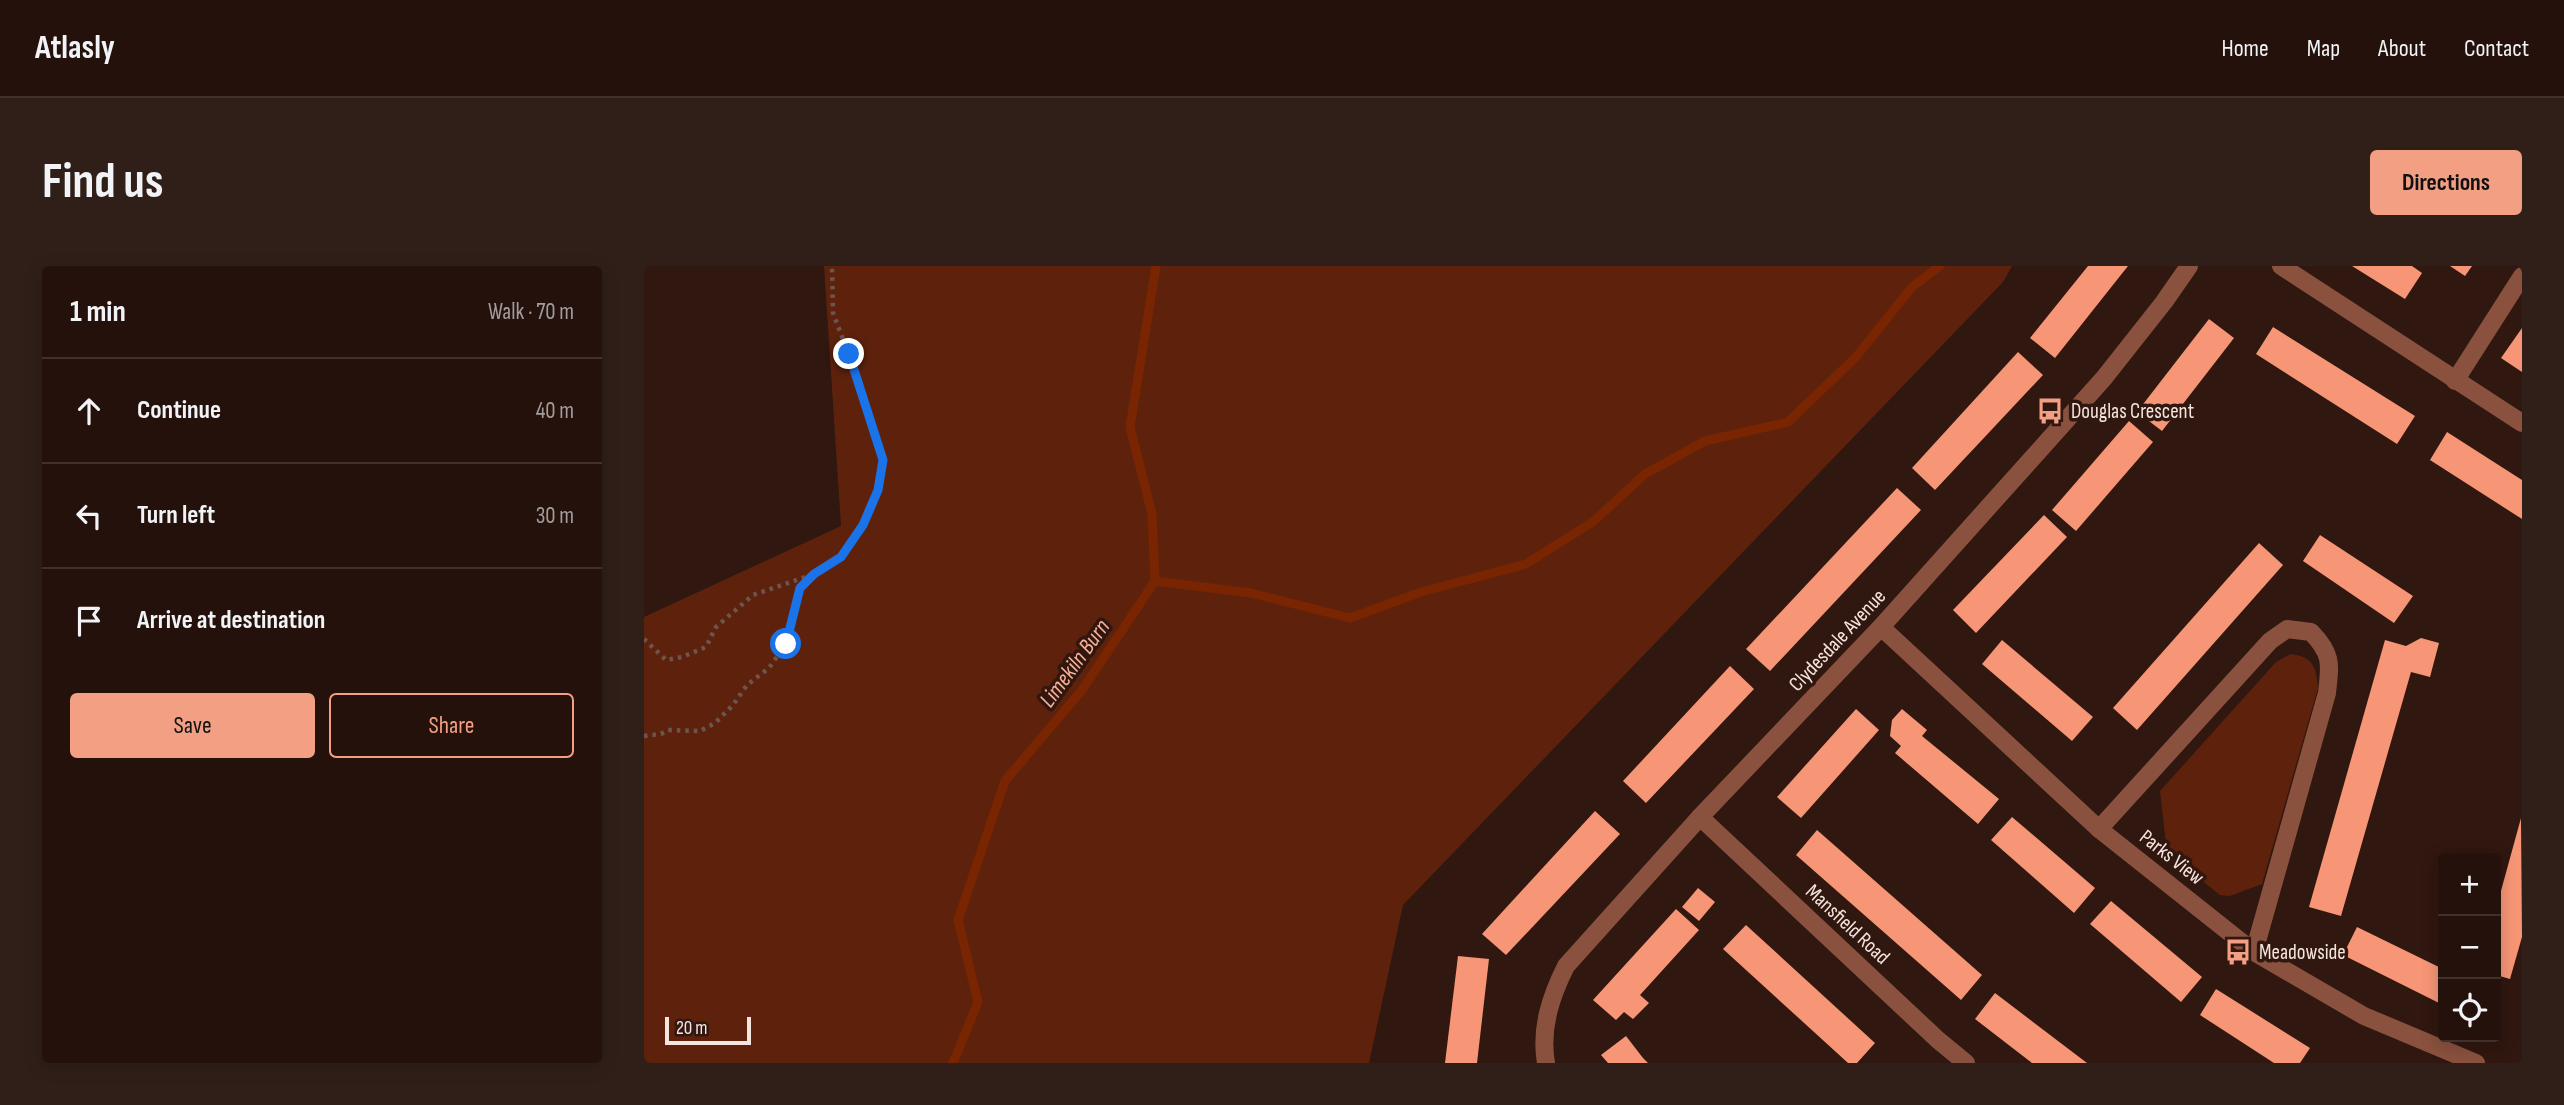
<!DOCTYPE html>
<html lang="en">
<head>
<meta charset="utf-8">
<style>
	body { margin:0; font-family:"Sofia Sans Condensed",sans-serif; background:#301f19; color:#f1f3f6 }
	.controls { position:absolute; right:21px; bottom:21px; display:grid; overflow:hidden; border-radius:7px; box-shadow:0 4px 18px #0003 }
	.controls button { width:63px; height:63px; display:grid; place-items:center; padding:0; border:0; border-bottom:2px solid #41312c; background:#24110b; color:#f1f3f6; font:35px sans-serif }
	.scale { position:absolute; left:21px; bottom:18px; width:86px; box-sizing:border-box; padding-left:7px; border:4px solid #f6e4de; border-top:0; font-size:19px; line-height:24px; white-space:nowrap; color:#f6e4de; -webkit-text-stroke:5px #30170f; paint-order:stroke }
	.stop { position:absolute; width:21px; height:21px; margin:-16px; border:5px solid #1a73e8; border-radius:50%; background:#fff }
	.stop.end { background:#1a73e8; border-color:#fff; box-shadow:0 2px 7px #0008 }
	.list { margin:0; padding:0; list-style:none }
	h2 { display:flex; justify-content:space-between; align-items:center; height:91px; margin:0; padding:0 28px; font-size:30px }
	h2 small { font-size:23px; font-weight:400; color:#a39d9d }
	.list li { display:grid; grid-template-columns:46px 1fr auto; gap:21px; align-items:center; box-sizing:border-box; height:105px; padding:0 28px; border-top:2px solid #41312c }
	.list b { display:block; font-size:26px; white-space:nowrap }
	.list em { font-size:23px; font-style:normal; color:#a39d9d }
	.actions { display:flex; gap:14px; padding:21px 28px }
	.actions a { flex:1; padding:16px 0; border:2px solid #f39f84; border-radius:7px; text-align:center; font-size:24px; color:#f39f84 }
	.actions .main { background:#f39f84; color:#111 }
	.icon { flex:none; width:38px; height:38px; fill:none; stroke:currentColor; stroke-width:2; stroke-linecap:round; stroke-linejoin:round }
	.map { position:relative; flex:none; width:1878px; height:797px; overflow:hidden; border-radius:7px }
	header { display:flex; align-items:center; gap:42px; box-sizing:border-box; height:98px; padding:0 35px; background:#24110b; border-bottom:2px solid #41312c }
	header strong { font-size:33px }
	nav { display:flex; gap:38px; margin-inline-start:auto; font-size:24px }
	.intro { display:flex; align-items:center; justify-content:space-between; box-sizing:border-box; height:168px; padding:0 42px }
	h1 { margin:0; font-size:49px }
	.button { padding:18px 32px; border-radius:7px; background:#f39f84; color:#111; font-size:24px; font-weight:700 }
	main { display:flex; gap:42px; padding:0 42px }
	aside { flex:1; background:#24110b; border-radius:7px; box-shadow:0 4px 18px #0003 }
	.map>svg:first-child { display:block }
	.green { fill:#5e220c }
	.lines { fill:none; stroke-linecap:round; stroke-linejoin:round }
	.stream { stroke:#7a2501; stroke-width:9 }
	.building { fill:#f79676 }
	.path { stroke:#6c554e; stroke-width:4.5; stroke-dasharray:3.5 5; stroke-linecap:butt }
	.street { stroke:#8a513e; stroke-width:18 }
	.route { stroke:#1a73e8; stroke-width:9 }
	.labels { text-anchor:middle; stroke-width:7; stroke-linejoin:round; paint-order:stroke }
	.poi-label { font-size:21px; fill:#f6e4de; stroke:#30170f; text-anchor:start }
	.street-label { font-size:21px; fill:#f6e4de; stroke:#30170f }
	.water-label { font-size:23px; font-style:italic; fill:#fbb199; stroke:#30170f }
</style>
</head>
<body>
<header>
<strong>Atlasly</strong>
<nav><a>Home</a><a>Map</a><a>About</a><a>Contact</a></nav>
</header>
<div class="intro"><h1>Find us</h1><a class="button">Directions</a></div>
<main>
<aside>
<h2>1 min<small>Walk · 70 m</small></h2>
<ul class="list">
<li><svg class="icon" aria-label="ahead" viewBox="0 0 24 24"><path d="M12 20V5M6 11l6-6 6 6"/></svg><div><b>Continue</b></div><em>40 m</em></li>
<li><svg class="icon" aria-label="left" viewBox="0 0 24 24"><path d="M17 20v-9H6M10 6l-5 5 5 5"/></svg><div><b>Turn left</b></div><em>30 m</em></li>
<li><svg class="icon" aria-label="arrive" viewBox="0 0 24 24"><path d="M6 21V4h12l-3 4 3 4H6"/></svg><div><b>Arrive at destination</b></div></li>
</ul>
<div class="actions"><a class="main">Save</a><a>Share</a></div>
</aside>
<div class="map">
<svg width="1878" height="797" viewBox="0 0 1878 797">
	<rect width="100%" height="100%" fill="#30170f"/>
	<!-- green -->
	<g class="green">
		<polygon points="180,0 1368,0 1359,16 759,639 725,797 0,797 0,351 197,260"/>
		<path d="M1647,388C1670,391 1672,402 1674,422L1618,618L1586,630L1576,629L1523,587L1516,525L1632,396Z"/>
	</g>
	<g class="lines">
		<!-- stream -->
		<g class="stream">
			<polyline points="511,315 607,327 706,352 777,326 882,298 950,255 1001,208 1061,175 1144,156 1212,91 1268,21 1296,0"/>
			<polyline points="309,797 334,736 314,654 361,515 438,424 511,315 508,248 486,161 512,0"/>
		</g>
	</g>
	<!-- building -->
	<g class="building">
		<polygon points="1444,0 1484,0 1411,92 1386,72"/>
		<polygon points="1708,0 1768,0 1778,7 1761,33"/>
		<polygon points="1806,0 1828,0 1821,10"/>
		<polygon points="1565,53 1590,72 1518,165 1493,146"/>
		<polygon points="1629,61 1771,150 1753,178 1612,88"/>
		<polygon points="1878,62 1878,106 1857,92"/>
		<polygon points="1374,86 1399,109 1291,224 1268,202"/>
		<polygon points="1485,155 1509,176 1432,265 1408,244"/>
		<polygon points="1803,166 1878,214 1878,253 1786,194"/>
		<polygon points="1253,222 1277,244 1126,405 1102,383"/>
		<polygon points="1400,249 1423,271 1332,367 1309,344"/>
		<polygon points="1676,269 1769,330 1750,357 1659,295"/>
		<polygon points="1615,277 1639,299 1493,464 1469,442"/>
		<polygon points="1777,372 1795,377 1786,411 1767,406 1697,650 1665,641 1741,374 1762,380"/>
		<polygon points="1358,374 1449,451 1428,475 1338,398"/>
		<polygon points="1086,400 1110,423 1002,537 979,515"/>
		<polygon points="1212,443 1235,464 1157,552 1133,531"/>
		<polygon points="1258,443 1283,464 1278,470 1355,533 1334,558 1251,487 1257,480 1246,470 1248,454"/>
		<polygon points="951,545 976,568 862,689 838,668"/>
		<polygon points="1368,551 1451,622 1430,647 1347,574"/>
		<polygon points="1877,552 1878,671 1866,713 1852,709 1852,643"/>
		<polygon points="1173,564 1338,709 1317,734 1152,589"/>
		<polygon points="1054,622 1071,636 1055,655 1038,641"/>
		<polygon points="1467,635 1558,711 1537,736 1446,658"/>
		<polygon points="1032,643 1055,664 996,729 1005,737 989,753 980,746 972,754 949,734"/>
		<polygon points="1102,659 1231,777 1213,797 1204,797 1079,683"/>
		<polygon points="1713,661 1799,703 1799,739 1699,689"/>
		<polygon points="814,690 845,693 833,797 801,797"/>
		<polygon points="1572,723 1666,782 1656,797 1630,797 1556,749"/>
		<polygon points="1351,727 1443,797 1388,797 1331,753"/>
		<polygon points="982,770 999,792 1004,797 964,797 957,789"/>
	</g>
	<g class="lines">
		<!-- path -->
		<g class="path">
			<polyline points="0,373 22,394 38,391 62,381 72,361 109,329 170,308 197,291 219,259 235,224 239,194 215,115 189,47 188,0"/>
			<polyline points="0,470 17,468 24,464 56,465 71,457 89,439 103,419 125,402 142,378 156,322 167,311"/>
		</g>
		<!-- street -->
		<g class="street">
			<polyline points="1637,0 1878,157"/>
			<polyline points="1811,115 1878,10"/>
			<polyline points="1237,361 1455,563 1610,686 1720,750 1832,797"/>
			<polyline points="1056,551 1294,774 1322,797"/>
			<path d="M1455,563L1626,375L1643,363L1667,366C1689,389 1686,398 1683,427L1610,686"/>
			<path d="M902,797C896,762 907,730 922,700L1056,551L1237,361L1460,112L1520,36L1545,0"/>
		</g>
	</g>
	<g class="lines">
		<!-- route -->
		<polyline class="route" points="142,378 156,322 170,308 197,291 219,259 234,224 239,194 205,88"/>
	</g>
	<!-- icons -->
	<defs>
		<g id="bus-bare" transform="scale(2.1)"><path d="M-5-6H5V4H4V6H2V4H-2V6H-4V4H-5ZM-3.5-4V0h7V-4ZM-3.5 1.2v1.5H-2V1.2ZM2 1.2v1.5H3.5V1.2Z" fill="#f39f84" stroke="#30170f" stroke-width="2.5" paint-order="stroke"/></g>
	</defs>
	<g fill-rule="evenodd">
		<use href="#bus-bare" x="1406" y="145"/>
		<use href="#bus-bare" x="1594" y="686"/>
	</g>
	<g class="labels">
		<!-- poi labels -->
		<g class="poi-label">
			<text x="1427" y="152">Douglas Crescent</text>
			<text x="1615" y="693">Meadowside</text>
		</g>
		<!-- street labels -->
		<g class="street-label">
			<text transform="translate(1193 374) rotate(-47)" y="7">Clydesdale Avenue</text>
			<text transform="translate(1528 591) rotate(38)" y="7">Parks View</text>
			<text transform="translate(1204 658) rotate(43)" y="7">Mansfield Road</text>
		</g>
		<!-- water labels -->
		<g class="water-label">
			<text transform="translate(430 397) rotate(-54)" y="8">Limekiln Burn</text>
		</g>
	</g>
</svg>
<div class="controls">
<button>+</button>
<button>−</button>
<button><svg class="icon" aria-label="locate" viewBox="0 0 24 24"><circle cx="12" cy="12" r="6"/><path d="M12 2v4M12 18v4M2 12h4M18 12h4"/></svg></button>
</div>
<div class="scale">20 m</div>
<div class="stop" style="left:142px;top:378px"></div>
<div class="stop end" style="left:205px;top:88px"></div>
</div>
</main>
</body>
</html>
